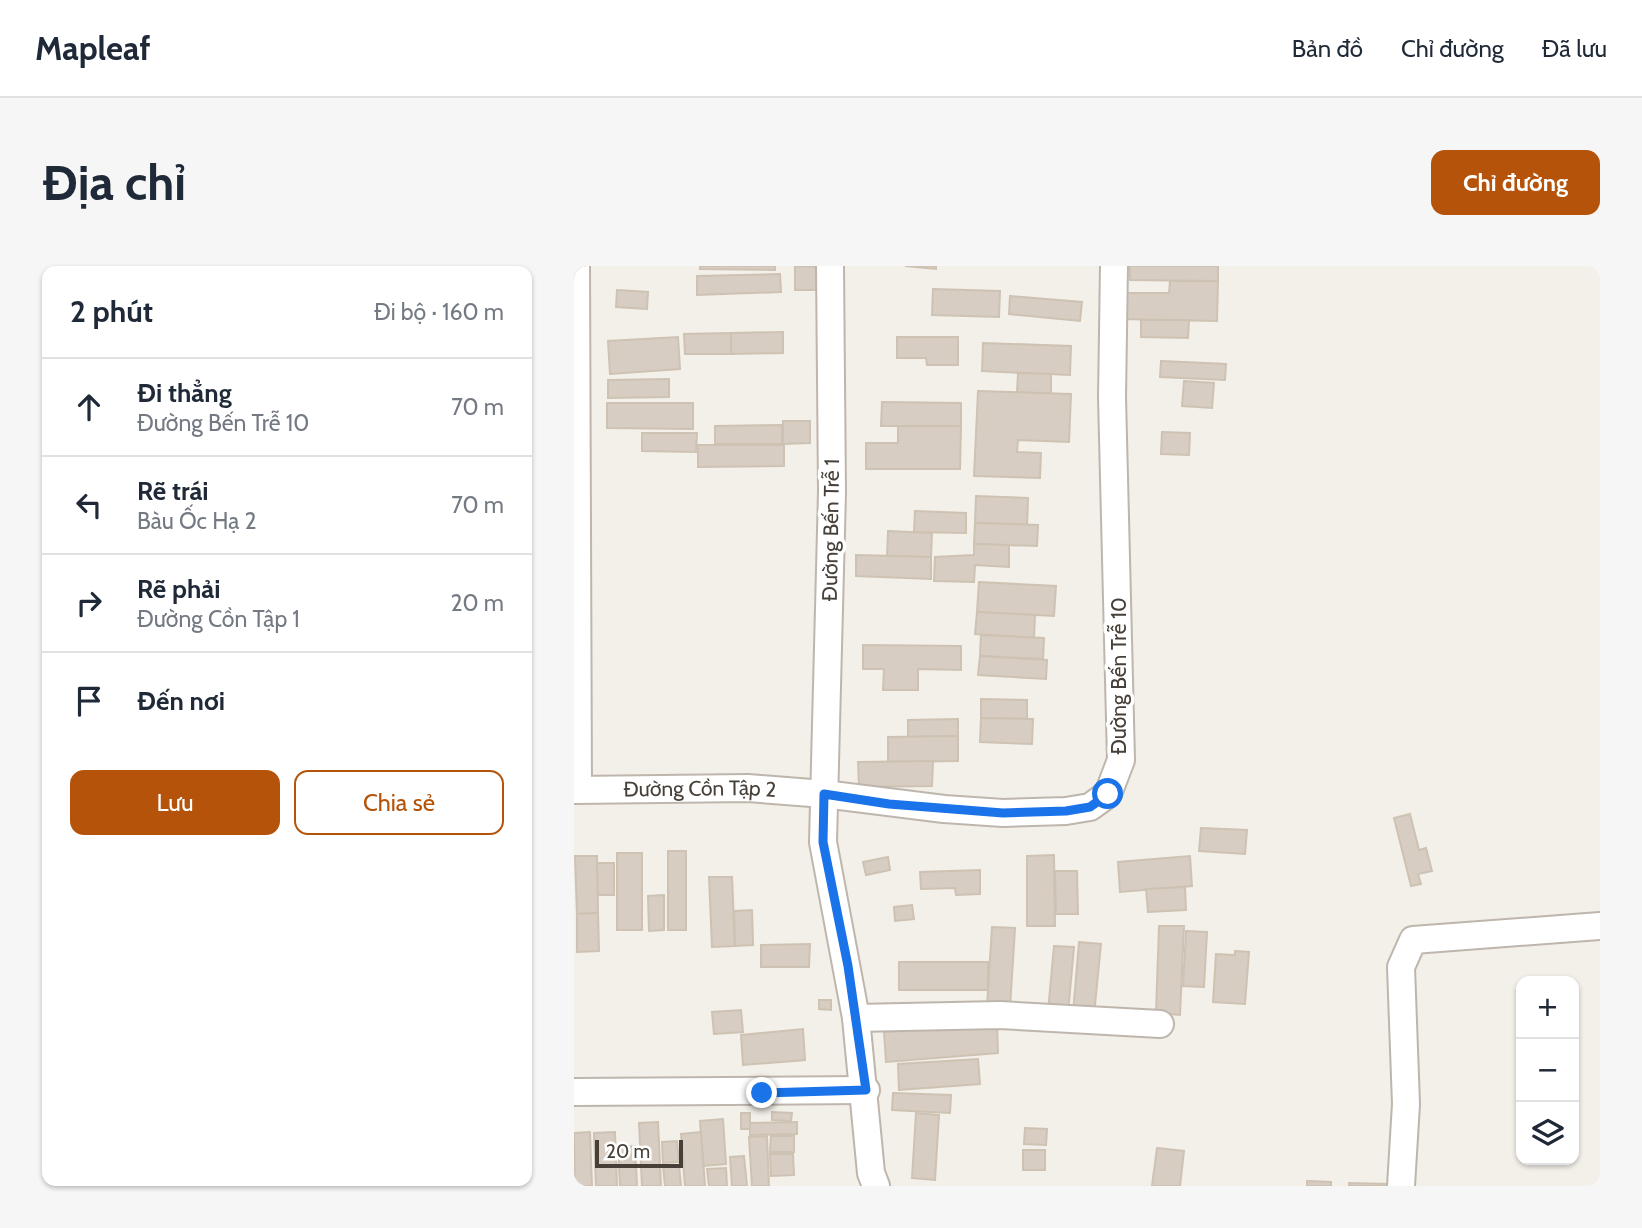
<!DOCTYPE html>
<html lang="vi">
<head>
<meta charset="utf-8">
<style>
	body { margin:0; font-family:Cabin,sans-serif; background:#f6f6f7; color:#1f2937 }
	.controls { position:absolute; right:21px; bottom:21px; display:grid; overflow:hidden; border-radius:14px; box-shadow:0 2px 5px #0004 }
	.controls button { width:63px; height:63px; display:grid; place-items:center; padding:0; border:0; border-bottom:2px solid #e0e1e3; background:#fff; color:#1f2937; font:35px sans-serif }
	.scale { position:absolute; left:21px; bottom:18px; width:88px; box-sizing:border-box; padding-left:7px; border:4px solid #464038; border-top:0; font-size:19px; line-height:24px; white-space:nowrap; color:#464038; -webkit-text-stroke:5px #fff; paint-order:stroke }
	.stop { position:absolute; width:21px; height:21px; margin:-16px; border:5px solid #1a73e8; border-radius:50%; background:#fff }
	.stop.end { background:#1a73e8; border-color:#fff; box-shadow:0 2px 7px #0008 }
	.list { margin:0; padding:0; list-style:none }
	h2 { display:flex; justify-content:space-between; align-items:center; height:91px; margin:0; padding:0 28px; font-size:30px }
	h2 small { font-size:23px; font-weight:400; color:#747a83 }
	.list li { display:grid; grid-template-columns:46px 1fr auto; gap:21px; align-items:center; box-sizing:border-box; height:98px; padding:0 28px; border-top:2px solid #e0e1e3 }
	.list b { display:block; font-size:26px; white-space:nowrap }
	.list p { margin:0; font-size:23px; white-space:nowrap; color:#747a83 }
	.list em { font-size:23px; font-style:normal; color:#747a83 }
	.actions { display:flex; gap:14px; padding:21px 28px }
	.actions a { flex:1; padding:16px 0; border:2px solid #b45309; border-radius:14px; text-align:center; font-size:24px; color:#b45309 }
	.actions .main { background:#b45309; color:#fff }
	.icon { flex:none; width:38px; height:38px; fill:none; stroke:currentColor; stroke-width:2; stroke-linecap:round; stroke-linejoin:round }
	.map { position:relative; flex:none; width:1026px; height:920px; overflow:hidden; border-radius:14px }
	header { display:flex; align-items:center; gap:42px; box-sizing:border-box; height:98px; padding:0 35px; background:#fff; border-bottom:2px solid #e0e1e3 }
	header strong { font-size:33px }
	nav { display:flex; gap:38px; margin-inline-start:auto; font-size:24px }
	.intro { display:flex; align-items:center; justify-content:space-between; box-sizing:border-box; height:168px; padding:0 42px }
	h1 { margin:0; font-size:49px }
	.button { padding:18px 32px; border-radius:14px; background:#b45309; color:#fff; font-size:24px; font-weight:700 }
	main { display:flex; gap:42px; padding:0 42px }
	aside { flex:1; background:#fff; border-radius:14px; box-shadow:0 2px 5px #0004 }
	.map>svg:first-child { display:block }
	.building { fill:#d7cdc2; stroke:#cec2b3; stroke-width:2 }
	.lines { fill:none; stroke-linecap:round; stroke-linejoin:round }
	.minor-casing { stroke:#beb6ac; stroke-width:30 }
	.minor { stroke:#fff; stroke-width:26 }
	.route { stroke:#1a73e8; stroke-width:9 }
	.labels { text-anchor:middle; stroke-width:7; stroke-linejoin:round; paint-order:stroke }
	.street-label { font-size:21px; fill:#464038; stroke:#fff }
</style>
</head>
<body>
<header>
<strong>Mapleaf</strong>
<nav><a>Bản đồ</a><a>Chỉ đường</a><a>Đã lưu</a></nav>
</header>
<div class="intro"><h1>Địa chỉ</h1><a class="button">Chỉ đường</a></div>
<main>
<aside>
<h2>2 phút<small>Đi bộ · 160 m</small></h2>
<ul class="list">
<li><svg class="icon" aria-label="ahead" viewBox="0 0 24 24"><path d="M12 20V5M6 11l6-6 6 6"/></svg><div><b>Đi thẳng</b><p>Đường Bến Trễ 10</p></div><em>70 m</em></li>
<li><svg class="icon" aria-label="left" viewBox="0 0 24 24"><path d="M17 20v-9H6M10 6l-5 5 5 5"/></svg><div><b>Rẽ trái</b><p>Bàu Ốc Hạ 2</p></div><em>70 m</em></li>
<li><svg class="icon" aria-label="right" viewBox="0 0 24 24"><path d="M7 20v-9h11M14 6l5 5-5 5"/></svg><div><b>Rẽ phải</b><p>Đường Cồn Tập 1</p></div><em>20 m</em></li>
<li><svg class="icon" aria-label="arrive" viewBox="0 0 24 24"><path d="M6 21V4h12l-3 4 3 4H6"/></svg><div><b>Đến nơi</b></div></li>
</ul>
<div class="actions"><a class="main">Lưu</a><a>Chia sẻ</a></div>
</aside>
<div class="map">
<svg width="1026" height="920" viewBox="0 0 1026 920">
	<rect width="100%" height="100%" fill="#f3efe9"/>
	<!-- building -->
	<g class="building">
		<polygon points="126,0 201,0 201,4 126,3"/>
		<polygon points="221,0 245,1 244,24 221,24"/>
		<polygon points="331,0 362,0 362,3"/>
		<polygon points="556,0 644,0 644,15 556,14"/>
		<polygon points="206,8 207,26 123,29 123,10"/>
		<polygon points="596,15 644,15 643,55 546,53 547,27 595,27"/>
		<polygon points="359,23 426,25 425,51 358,49"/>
		<polygon points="43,24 74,26 73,43 42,41"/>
		<polygon points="436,30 508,36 506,55 435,48"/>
		<polygon points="567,54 615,54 614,72 567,71"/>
		<polygon points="209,66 209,87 157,88 157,67"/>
		<polygon points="157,67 157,88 111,88 110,68"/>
		<polygon points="104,71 106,103 36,108 34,75"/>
		<polygon points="323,71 384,71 384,99 353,99 352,92 323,92"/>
		<polygon points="409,77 497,80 496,109 408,105"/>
		<polygon points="587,95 652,98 651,114 586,111"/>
		<polygon points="444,107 477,108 477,128 443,126"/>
		<polygon points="95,113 95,131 34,132 34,114"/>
		<polygon points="610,115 640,117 638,142 608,140"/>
		<polygon points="404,125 497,128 495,176 444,174 443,186 467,187 466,212 400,210"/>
		<polygon points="308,136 387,137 387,160 307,160"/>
		<polygon points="33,137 119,137 119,163 33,162"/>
		<polygon points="209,155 236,155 236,177 209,178"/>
		<polygon points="208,159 208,178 141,178 141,160"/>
		<polygon points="324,160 387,160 386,203 292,203 292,177 324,177"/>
		<polygon points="588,166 616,167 615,189 587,188"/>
		<polygon points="68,167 123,167 122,186 68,185"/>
		<polygon points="124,179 210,179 210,200 124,201"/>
		<polygon points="402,230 454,232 453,259 401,257"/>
		<polygon points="341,245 392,247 392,267 340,266"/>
		<polygon points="401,257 464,259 463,280 400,278"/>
		<polygon points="314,265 358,267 357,291 313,291"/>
		<polygon points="400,278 435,279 435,301 401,299 400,316 360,315 361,291 400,289"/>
		<polygon points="282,289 357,291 357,313 282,310"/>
		<polygon points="405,316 482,320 480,350 403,346"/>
		<polygon points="403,346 461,349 460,372 401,368"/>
		<polygon points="407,369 470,372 469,393 406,390"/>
		<polygon points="289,379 387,380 387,404 344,403 344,424 309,424 310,403 289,403"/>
		<polygon points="406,390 473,394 472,413 404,409"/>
		<polygon points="407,433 453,434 453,453 407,452"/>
		<polygon points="407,452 459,453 458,478 406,476"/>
		<polygon points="384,453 384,470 334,471 334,454"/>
		<polygon points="384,470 384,495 314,496 314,471"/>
		<polygon points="359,495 358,520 285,521 284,496"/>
		<polygon points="836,548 845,584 852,582 858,605 844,608 847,618 837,620 820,552"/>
		<polygon points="627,562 673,564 671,588 625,585"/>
		<rect x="94" y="585" width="18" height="79"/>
		<rect x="43" y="587" width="25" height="77"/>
		<polygon points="480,589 481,660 453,660 453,590"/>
		<polygon points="1,590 23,590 24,647 3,648"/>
		<polygon points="616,590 618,620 546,626 544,596"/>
		<polygon points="314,591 316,604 292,609 289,596"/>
		<polygon points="23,597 40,597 40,629 24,629"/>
		<polygon points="406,604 406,628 382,629 381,622 347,623 346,606"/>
		<polygon points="481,605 503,605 504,648 482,648"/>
		<polygon points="135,611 158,611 161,680 138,681"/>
		<polygon points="611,621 612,644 574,646 572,623"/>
		<polygon points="90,629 90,664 75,665 74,630"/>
		<polygon points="338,639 340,653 321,655 320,641"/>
		<polygon points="178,644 179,679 161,680 160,645"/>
		<polygon points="24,647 25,685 3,686 3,648"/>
		<polygon points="585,660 610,660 606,749 582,747"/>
		<polygon points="418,661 441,662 436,742 413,741"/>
		<polygon points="612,665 633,666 630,721 609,720"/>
		<polygon points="505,676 527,678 520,749 499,747"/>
		<polygon points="236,678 235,701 187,701 187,679"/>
		<polygon points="480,680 500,681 494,747 474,746"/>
		<polygon points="661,685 675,686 671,738 639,736 642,688 661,689"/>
		<rect x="325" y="696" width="89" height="28"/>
		<polygon points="245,734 257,734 257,744 245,743"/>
		<polygon points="167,744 169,766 140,768 138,746"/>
		<polygon points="423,758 424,787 312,796 310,766"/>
		<polygon points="229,763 231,794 169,799 167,769"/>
		<polygon points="404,793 406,818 325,824 324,798"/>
		<polygon points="319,827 377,829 376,847 318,844"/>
		<polygon points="198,846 218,847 217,855 198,854"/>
		<rect x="167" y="847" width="9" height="16"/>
		<polygon points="342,847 365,849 361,914 338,912"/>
		<polygon points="149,853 152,898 129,900 126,855"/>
		<polygon points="84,856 87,920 68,920 65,857"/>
		<polygon points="223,856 223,868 176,869 176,857"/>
		<polygon points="451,862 473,863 472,879 450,878"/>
		<polygon points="16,866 18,920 1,920 0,867"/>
		<polygon points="41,866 43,920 22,920 20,867"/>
		<polygon points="127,866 131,920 111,920 107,868"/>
		<polygon points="193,870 195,920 178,920 175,871"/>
		<polygon points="197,870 220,870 220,886 196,886"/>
		<polygon points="103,875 105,896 89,897 88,876"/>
		<polygon points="61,880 63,920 46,920 44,881"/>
		<polygon points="583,882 610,885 606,920 578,920"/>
		<rect x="449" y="884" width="22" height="20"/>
		<polygon points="196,888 219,888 220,909 197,910"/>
		<polygon points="170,890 173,920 158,920 156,891"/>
		<polygon points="105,899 107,920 91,920 89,900"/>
		<polygon points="152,902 153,920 135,920 133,903"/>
		<polygon points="733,915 757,916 757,920 733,920"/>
		<polygon points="775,917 816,918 816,920 775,920"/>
	</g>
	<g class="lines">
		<!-- minor casing -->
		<g class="minor-casing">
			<g id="minor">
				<polyline points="2,0 4,523"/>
				<polyline points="256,0 258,226 249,576 282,752 297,907 302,920"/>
				<path id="s1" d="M0,524L174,522L250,528L370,543L429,547L492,545L516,541L534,528L547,494L538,131L540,0"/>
				<polyline points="282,752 426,749 586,758"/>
				<polyline points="0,826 292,824"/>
				<polyline points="827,920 832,838 827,701 839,674 1026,660"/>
			</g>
		</g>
		<!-- minor -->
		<use href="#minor" class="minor"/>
	</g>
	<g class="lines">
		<!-- route -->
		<polyline class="route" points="188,827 292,824 274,700 249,576 250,528 315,538 429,547 492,545 516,541 534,528"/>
	</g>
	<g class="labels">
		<!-- street labels -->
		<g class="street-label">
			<text transform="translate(257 264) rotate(-89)" y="7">Đường Bến Trễ 1</text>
			<text transform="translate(545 410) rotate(-90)" y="7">Đường Bến Trễ 10</text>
			<text dy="7" stroke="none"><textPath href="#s1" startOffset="126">Đường Cồn Tập 2</textPath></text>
		</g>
	</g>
</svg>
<div class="controls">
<button>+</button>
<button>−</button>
<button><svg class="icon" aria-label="layers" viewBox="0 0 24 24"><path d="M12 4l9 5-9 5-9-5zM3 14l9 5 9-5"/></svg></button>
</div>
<div class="scale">20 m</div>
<div class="stop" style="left:534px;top:528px"></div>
<div class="stop end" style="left:188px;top:827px"></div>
</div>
</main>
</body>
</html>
